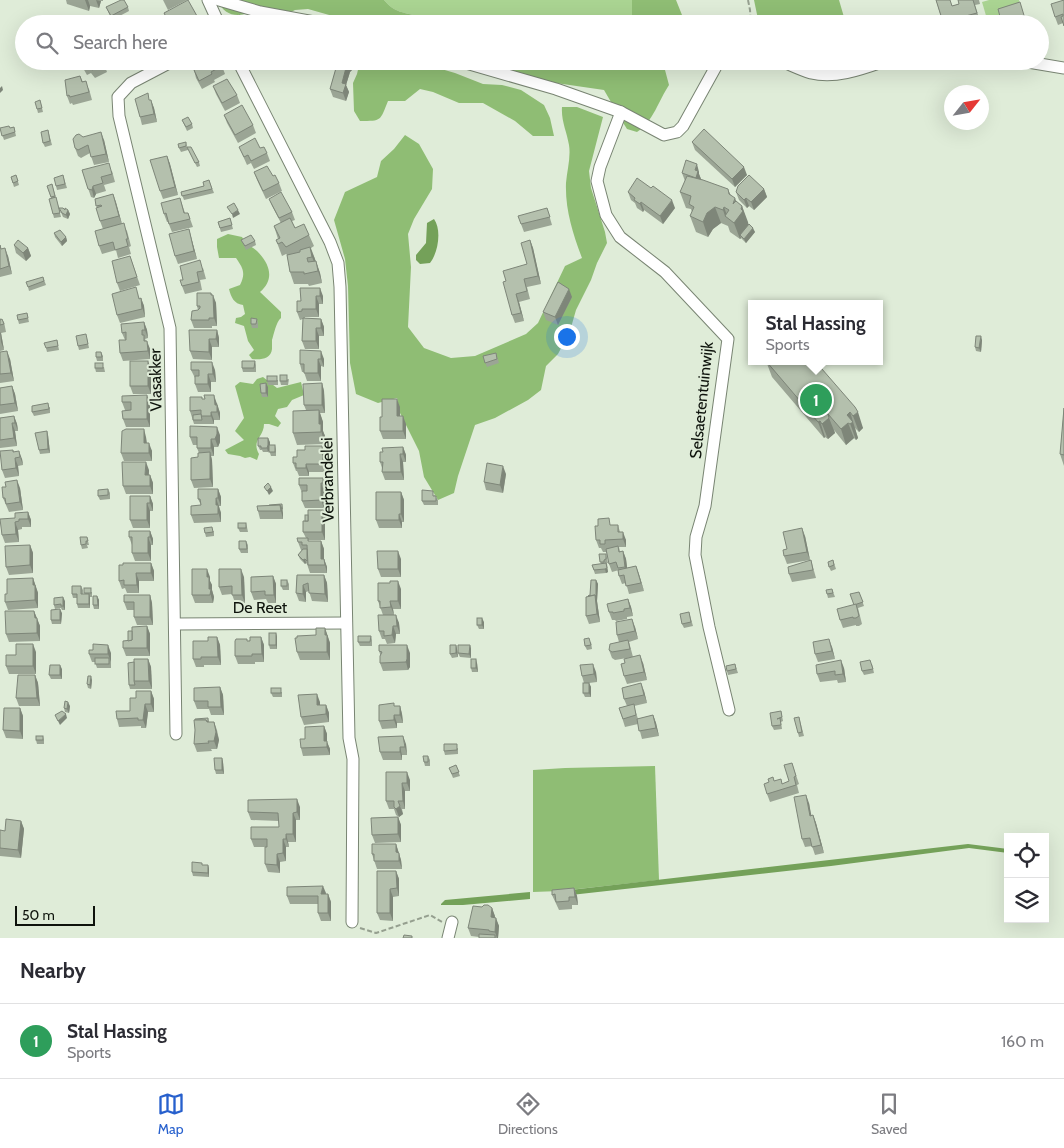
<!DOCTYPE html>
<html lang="en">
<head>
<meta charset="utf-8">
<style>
	body { margin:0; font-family:Cabin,sans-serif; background:#f7f7f7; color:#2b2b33 }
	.controls { position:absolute; right:15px; bottom:15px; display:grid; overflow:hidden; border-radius:0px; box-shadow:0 5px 20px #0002 }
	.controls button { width:45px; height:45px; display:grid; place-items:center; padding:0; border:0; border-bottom:1px solid #e1e1e2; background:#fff; color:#2b2b33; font:25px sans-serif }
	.compass { position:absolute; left:944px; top:85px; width:45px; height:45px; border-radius:50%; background:#fff; box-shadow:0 5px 20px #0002; rotate:59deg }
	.scale { position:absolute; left:15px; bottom:12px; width:80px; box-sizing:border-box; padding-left:5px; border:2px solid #0e130c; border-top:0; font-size:14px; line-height:18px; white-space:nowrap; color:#0e130c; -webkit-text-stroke:4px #dfecd8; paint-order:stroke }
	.you { position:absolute; left:566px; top:336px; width:18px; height:18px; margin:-12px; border:4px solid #fff; border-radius:50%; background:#1a73e8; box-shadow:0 0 0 8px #1a73e833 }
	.badge { display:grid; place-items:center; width:32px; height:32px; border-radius:50%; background:#2760cd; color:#fff; font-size:16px; font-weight:700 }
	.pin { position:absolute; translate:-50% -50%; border:2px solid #fff; box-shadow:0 1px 5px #0006 }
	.popup { position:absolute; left:748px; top:300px; width:135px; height:65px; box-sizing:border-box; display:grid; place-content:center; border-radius:0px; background:#fff; filter:drop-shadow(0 1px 4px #0005); font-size:16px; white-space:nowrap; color:#7c7c81 }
	.popup b { font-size:19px; color:#2b2b33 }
	.popup::after { content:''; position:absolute; left:50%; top:100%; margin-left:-10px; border:10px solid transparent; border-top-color:#fff }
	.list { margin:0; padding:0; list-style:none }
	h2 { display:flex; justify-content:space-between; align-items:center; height:65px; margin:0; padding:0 20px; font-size:21px }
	h2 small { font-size:16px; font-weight:400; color:#7c7c81 }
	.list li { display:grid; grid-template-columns:32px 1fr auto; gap:15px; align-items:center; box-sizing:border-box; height:75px; padding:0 20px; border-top:1px solid #e1e1e2 }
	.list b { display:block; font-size:19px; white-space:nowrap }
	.list p { margin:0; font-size:16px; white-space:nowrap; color:#7c7c81 }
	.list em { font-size:16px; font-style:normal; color:#7c7c81 }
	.icon { flex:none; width:28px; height:28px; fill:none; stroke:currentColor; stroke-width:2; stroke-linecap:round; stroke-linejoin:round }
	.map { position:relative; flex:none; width:1064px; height:938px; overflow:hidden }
	.search { position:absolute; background:#fff; box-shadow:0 5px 20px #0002; left:15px; right:15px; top:15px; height:55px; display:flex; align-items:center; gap:12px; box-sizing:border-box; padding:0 18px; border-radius:28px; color:#7c7c81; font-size:19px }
	.sheet { height:140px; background:#fff }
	nav { display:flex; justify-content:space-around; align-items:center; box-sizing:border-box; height:70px; border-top:1px solid #e1e1e2; background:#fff; font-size:14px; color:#7c7c81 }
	nav a { display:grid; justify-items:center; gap:2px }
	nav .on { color:#2760cd }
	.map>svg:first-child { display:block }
	.green { fill:#aad492 }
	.forest { fill:#8fbd74 }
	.water { fill:#74a159 }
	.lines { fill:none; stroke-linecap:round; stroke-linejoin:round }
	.minor-casing { stroke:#798573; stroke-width:13 }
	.path { stroke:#959f8f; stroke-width:2; stroke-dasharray:5 2.5; stroke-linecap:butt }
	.minor { stroke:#fff; stroke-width:11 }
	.wall { fill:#9ba595 }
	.shaded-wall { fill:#7e8679 }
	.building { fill:#b4c0ad; stroke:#7e8679 }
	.labels { text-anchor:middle; stroke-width:4; stroke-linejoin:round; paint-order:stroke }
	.street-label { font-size:16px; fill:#0e130c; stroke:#dfecd8 }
</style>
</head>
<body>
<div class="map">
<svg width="1064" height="938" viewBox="0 0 1064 938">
	<rect width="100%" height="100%" fill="#dfecd8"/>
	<!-- green -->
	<g class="green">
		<path d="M384,0H632C633,7 634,18 630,24H442C434,21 426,18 418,16C403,12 395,13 384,0Z"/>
		<polygon points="989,0 1019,0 1021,8 987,19 982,2"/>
	</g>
	<!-- forest -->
	<g class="forest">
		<path d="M218,0H384C395,13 403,12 418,16C426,18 434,21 442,24H361L308,9L295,10L289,13L275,11L262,6C247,17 225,21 218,0Z"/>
		<polygon points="632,0 676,0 682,15 681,24 630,24 632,21"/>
		<polygon points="754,0 839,0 846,24 759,24"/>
		<path d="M360,61H414L455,73L483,84L502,85L521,90L544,105L550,118L554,136H533L515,121L483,103H459L433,92L420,89L405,101H388C380,121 382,121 360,121L354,111L353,83L357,74Z"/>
		<path d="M482,61H671L665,70L669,85C659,100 653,122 637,132L627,129L622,121L623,107L611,102L604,90L549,82Z"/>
		<path d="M797,61H858L859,66C838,68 817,70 797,61Z"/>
		<path d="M562,107H577L603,117L589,171L591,188L605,232L607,243L597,263L591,280L576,310L570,331L558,354L546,366L541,390L528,400L495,418L475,425L458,476L454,493L438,500L424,477L419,451L400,413L397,398L378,403L356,394L350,363L348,286L345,259L334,220L345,192L377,177L381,161L394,149L405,135L419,144L433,169L432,189L414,219L408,234L411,267L408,327L424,348L451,358L475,356L526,334L538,323L565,266L582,258C573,234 565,210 566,183C567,171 571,157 569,145C567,132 561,121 562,107Z"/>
		<path d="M228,234L242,237C246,244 251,246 257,251C270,264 275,279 260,292L281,312V318C276,322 274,334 272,340C272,341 272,348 272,349C271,359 261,360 252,359L249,355L254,350L248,341L244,326L235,323L236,318L241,317L245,314L243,305C234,304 231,297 229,289L240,285C246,273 243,268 236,258H219L217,247V239Z"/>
		<path d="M263,377L277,388L301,382L304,395L292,400L287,407L278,409L275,416L281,423L278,427L269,424H264C264,437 251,440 259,454L257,460L250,457L245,458L240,456L228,454L225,450L244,440L235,431L244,418L235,386L240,382L253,384L257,379Z"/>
		<polygon points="655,766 659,880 560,891 533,892 533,770 565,768"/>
	</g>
	<!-- water -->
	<g class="water">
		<path d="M434,219C442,230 438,253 430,263L420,264L416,260V255L426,243L427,223Z"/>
		<polygon points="968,844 1008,849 1008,853 969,848 831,866 553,897 553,892"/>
		<polygon points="530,892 530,899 463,905 441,905 441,904 445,900"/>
	</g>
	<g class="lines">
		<!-- minor casing -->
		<g class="minor-casing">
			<g id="minor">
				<polyline points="208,0 219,24"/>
				<polyline points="219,0 260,12 325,24"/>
				<polyline points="173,61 131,83 118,97 119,116 170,328 176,734"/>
				<polyline points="238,61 330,242 338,263 340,287 349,738 353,759 352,922"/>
				<polyline points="459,61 556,89 621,112 664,135 677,132 683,126 719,61"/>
				<path d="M781,61C791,65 801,70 811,73C836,79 862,69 885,61"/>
				<polyline points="1022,61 1064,68"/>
				<polyline points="621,112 600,167 597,181 606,215 620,237 665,272 728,339 705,506 696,537 695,555 709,627 729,710"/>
				<polyline points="175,624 346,623"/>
				<polyline points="448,938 452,922"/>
			</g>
		</g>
		<!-- path -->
		<g class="path">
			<polyline points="748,0 750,10 751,24"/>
			<polyline points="360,928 376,933 430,915 442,922"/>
		</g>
		<!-- minor -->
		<use href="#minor" class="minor"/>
	</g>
	<!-- wall -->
	<g class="wall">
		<polygon points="66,0 103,0 103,1 101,1 99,8 90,6 89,11 67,4"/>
		<polygon points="163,0 187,0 168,10"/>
		<polygon points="936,0 950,0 952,6 959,4 958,0 979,0 980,4 975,5 980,21 969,24 943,24"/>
		<polygon points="1064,0 1063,23 1058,25 1055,17"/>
		<polygon points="106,7 128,7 129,11 112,20"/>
		<polygon points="164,13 197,16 199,24 168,24"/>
		<polygon points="79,61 103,61 107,72 95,78 91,73 87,75"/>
		<polygon points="112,61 127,61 115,67"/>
		<polygon points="322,61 349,61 352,70 350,72 346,85 349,92 346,101 333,97 330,89 336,69 324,66"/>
		<polygon points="195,63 222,66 225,74 214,80 215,82 202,89 196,78 194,70 197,68"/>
		<polygon points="80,76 83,82 89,89 92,100 73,105 72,103 70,104 67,96"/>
		<polygon points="213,86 237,95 240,103 225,111 216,94"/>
		<polygon points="40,100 43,112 38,113 37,109"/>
		<polygon points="150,100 154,108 157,122 142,125 140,117"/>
		<polygon points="224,115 253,125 256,133 238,143 227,123"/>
		<polygon points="182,120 192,124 193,128 187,131"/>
		<polygon points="14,127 16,136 4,140 0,128 10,128"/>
		<polygon points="48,130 52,145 45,147 43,143"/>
		<polygon points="83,137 104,140 109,162 94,165 90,153 81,158 78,156 75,148"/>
		<polygon points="186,142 187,147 199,162 200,166 197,167 188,149 188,150 181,152 179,148"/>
		<polygon points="692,142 747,175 735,187 695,150"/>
		<polygon points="239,147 267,153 270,161 254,169 251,163 247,165"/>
		<polygon points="167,156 170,164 178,195 163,199 160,191"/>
		<polygon points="82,170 112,171 115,182 104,185 106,191 96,194 94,198 91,197"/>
		<polygon points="254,172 273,176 279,183 282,191 266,199 257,180"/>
		<polygon points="699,172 699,174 701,179 730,194 736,202 742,206 748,225 755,232 746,243 741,238 740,239 730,232 728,226 721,223 713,229 708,237 696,232 690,216 692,212 691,209 686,208 680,192 685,181 682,173"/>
		<polygon points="16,175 19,185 14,187 11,177"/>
		<polygon points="63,175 67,188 57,190 56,186"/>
		<polygon points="209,180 214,193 184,200 181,192 204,186"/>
		<polygon points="52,184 57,201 61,217 54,218 53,214 51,198 47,186"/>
		<polygon points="764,189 767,197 754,210 749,206 747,208 739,200 736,192"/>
		<polygon points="628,192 675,208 663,224 644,210 643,212 637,208 635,203 631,200"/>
		<polygon points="113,194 122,224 127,231 131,246 129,247 131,254 118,258 116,250 102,254 99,246 103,229 100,221 95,199"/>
		<polygon points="180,198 185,213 188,213 193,227 172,232 168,222 167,222 164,214"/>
		<polygon points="269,199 292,212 295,220 292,221 295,228 309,235 314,246 311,248 320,273 322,283 309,286 308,284 294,284 290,272 287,255 286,254 282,256 276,240 278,239 274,226 281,223 272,206"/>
		<polygon points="59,208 68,210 70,214 68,219 63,217"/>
		<polygon points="547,208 552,225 524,232 521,224"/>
		<polygon points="230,218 233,229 221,232 218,222"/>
		<polygon points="189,229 197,259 178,264 175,256"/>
		<polygon points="54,233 66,237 67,241 62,246 55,237"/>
		<polygon points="241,240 255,241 256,245 246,250"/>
		<polygon points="530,240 533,248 541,284 527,287 530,299 519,302 524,321 515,323 512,315 506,281 527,264"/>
		<polygon points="0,245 1,249 8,256 12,274 0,277"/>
		<polygon points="14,245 28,248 31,256 26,261 16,253"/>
		<polygon points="130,256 140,285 120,291 117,283"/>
		<polygon points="203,268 206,279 200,280 202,290 185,294 182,286 183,280"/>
		<polygon points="43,277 46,285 29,291 28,287"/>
		<polygon points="300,288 323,296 323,304 319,304 319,317 305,317 305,318 321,319 324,327 324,336 319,336 319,349 305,349 302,341 303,319 300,320 297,312 301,301"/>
		<polygon points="211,293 216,303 217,326 212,326 212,328 194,328 191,320 198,310 197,306"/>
		<polygon points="572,297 558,325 546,320 543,312"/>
		<polygon points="141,298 144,306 145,317 120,323 117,315"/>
		<polygon points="27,313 29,322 19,324 18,320"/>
		<polygon points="0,318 4,322 6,332 1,333 4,350 0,351"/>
		<polygon points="257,319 258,323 258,328 252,328 251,324"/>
		<polygon points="144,322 147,330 148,338 145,339 150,349 150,359 123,361 120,353 125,340 122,333"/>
		<polygon points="217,330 219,338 219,347 212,347 212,360 193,359 190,351"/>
		<polygon points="87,338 89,348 79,350 78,346"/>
		<polygon points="57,340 59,350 47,352 46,348"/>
		<polygon points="982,340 981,352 976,351 975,347"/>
		<polygon points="300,350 324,359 324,367 321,366 321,381 307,381 304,372 302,372 300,364"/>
		<polygon points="0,352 10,359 14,381 0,383"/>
		<polygon points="101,352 103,356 103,361 97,361 96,357"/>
		<polygon points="496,353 499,363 487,367 483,356"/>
		<polygon points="255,361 256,365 256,372 243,372 242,368"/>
		<polygon points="766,361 815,361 863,428 859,432 855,428 858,438 856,440 854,438 846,445 834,430 835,433 828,439 825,437 824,438 772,377"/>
		<polygon points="104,367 105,372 96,372 95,368"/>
		<polygon points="151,369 151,394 133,394 130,386"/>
		<polygon points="191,370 215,370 216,382 211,382 211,392 198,392 195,384 195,378"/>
		<polygon points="289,379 288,385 281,385 280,381"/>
		<polygon points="278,380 278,385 268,385 267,381"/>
		<polygon points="322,383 324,391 325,413 320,413 323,422 323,431 325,436 325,444 297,445 293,433 306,410 304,405"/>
		<polygon points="12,386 15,394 18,411 0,414 0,388"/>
		<polygon points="268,387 268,397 262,397 261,393"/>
		<polygon points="122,396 150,403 150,427 126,427 123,419 125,410 122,402"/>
		<polygon points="202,397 202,399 217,403 220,413 220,420 214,420 214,424 194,424 190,411"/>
		<polygon points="50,407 50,413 34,416 32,412"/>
		<polygon points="400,407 400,416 406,424 406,439 383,439 380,431 382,417"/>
		<polygon points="1064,408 1064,466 1060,454"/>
		<polygon points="14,416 17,424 18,431 15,431 17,446 0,448 0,418"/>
		<polygon points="47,431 48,435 50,453 40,454 39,450"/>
		<polygon points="220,435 220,442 218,447 214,447 214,456 211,456 212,460 213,487 194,488 191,480 198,457 199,453 197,448 197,445 193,445 190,437"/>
		<polygon points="146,437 147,443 152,451 152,461 124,461 121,453"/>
		<polygon points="270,442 270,445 275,445 276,449 276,456 271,456 269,450 268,452 263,452 262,450 260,450 258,446"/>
		<polygon points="403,447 406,455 406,462 403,462 404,480 385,480 382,472 382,468 380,462"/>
		<polygon points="13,450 14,452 22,459 23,465 18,466 19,476 5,478 2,470"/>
		<polygon points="325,454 326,472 309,472 309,476 299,476 297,471 296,471 293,463"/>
		<polygon points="149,470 149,475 150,475 153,483 153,494 126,494 123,486"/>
		<polygon points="506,474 503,493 486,490 484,482"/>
		<polygon points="323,478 326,486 326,491 324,491 324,508 305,508 302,501 302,493 299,485"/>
		<polygon points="20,488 23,510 9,512 3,498"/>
		<polygon points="108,489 110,493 110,499 100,500 98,496"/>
		<polygon points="218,489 221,497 221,506 219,506 221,513 221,522 194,523 191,515 201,505 198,499"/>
		<polygon points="401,492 404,500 404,522 402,522 402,528 379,528 376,520"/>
		<polygon points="435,495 435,496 438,500 438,505 424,505 422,501"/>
		<polygon points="150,496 153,504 153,511 150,511 150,528 133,528 130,520"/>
		<polygon points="282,504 283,508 283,519 260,519 258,511 269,506"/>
		<polygon points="324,510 326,518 326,523 325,523 325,540 308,540 309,541 321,541 324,549 324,559 327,567 327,573 310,573 307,564 306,563 305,564 300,559 298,555 302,550 301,550 298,542 306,538 303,532 308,515"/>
		<polygon points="28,512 31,520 31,527 22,527 22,529 18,530 19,542 5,543 2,535 15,518"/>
		<polygon points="246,523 247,527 248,532 240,532 238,528"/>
		<polygon points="612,525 618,525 620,532 626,540 626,547 619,547 620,552 623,551 626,559 627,568 636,566 644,591 629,594 626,583 622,584 619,576 619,570 612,572 609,564 606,552 603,552 601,548 599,548 596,540"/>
		<polygon points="150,531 153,539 153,545 151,545 151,561 135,561 132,553 132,545 129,537"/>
		<polygon points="214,531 214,536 206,537 205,533"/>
		<polygon points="805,536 810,560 787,564 784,556 787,549"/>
		<polygon points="87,537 89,545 87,545 88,548 82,549 81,545"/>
		<polygon points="246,541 248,545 248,553 241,553 239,549"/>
		<polygon points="30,545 33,553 33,573 9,575 6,567"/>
		<polygon points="599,554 606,554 607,558 608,563 607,563 608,572 606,573 595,574 592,565 601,564"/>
		<polygon points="401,559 401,577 381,577 378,569"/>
		<polygon points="811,560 816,578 792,582 789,574"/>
		<polygon points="833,560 836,569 831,571 829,567"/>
		<polygon points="151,563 154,571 154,581 139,581 139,593 127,593 125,588 122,589 119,581"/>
		<polygon points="297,575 324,575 327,583 328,602 312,601 309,591 306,592 306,602 299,601 296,593"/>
		<polygon points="273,576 276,584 276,603 268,603 266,599 254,600 251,592"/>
		<polygon points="210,577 210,581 212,585 212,590 214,597 213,603 195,603 192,595"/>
		<polygon points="244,577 245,603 235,603 232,594 222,595 219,587"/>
		<polygon points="33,578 38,593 38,608 8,610 5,602 7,594"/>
		<polygon points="287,580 289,584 289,590 283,590 281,586"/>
		<polygon points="596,580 598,584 597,601 600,622 589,624 586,616 588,596 590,595"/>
		<polygon points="81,586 83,590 83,594 85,594 84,593 92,592 92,597 90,597 90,608 78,608 77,604 77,598 73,598 72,594"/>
		<polygon points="401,589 401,609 393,609 394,615 399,623 400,634 396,634 395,643 387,644 385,639 382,639 379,631 383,615 378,601"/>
		<polygon points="832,589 835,597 828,598 827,594"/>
		<polygon points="859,592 864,606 858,608 862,624 859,626 856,626 856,625 843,628 840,620 854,605"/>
		<polygon points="150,595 152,603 153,625 137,625 134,617 134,610 127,610 124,602"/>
		<polygon points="97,596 99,600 99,609 94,609 93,605"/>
		<polygon points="628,599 631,607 633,616 627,617 627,619 616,621 615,620 612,620 609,612"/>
		<polygon points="65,601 65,610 62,610 61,608 55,609 54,605"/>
		<polygon points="34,611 40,626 40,641 9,642 6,634"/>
		<polygon points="689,612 693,626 684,628 682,624"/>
		<polygon points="62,613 61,624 52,624 51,620"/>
		<polygon points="484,622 484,629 479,629 477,625"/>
		<polygon points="147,626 150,634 150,656 126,656 123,648 128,641 132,631"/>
		<polygon points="635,627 638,639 629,642 633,657 615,660 612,658 609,650 619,642 617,635"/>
		<polygon points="325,628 330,643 330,660 300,660 297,652"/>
		<polygon points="276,633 277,637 277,649 270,649 269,645"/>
		<polygon points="371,636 372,640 372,646 360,646 358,642"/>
		<polygon points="217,637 220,645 221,665 204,665 204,667 196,667 193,659 208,641"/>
		<polygon points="261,637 264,645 264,662 255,662 255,664 238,664 235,656 248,641"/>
		<polygon points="591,642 592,649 587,650 585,646"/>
		<polygon points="456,645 457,649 458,657 452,658 450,654"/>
		<polygon points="470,645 471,649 471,658 460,657 458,653"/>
		<polygon points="832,647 835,659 818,662 815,654"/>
		<polygon points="379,651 410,653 410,667 408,670 383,671 380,663 380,654"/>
		<polygon points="36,652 36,674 9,674 6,666 16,655"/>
		<polygon points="111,653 111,668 97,668 95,662 92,662 89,654"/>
		<polygon points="148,659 151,667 152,689 130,689 129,685 134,662"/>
		<polygon points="477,663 478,672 472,672 471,668"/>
		<polygon points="643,663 647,680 627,684 624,676"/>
		<polygon points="735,664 738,673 728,675 727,671"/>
		<polygon points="872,664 874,673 864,675 862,671"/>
		<polygon points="844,668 846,682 838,683 837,680 820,682 817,674"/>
		<polygon points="62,669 62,679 51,679 49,675"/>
		<polygon points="596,672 597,682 589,683 591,687 591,697 585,697 583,693 584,683 582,676"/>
		<polygon points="35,675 38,683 40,706 19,706 16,698"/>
		<polygon points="92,680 91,689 88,688 87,684"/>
		<polygon points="220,687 223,695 224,715 211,715 209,709 197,709 194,701"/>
		<polygon points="151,691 154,699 154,712 148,712 146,728 141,728 141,726 119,727 117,719 130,711 136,698"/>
		<polygon points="644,691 647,703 634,706 638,719 653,715 656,723 659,736 642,739 638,724 625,727 619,708 627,706 624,699"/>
		<polygon points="282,692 282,697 273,697 271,693"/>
		<polygon points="320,702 320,705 326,705 329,713 329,722 304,725 301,717"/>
		<polygon points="70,706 69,713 65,712 64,708"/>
		<polygon points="395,706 400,706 402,714 403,723 397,723 397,728 382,729 379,721"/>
		<polygon points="20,708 23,716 23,739 6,738 3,730"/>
		<polygon points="781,711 783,721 781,722 782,729 774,730 772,726"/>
		<polygon points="799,717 804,736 799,737 798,733"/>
		<polygon points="208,718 209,722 214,722 217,730 219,740 217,749 211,749 212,751 197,752 194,744"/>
		<polygon points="324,726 327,734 327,742 330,749 330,755 303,756 301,748 305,739"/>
		<polygon points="43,736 44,740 44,744 37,744 36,740"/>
		<polygon points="406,744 407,755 402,755 402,760 383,760 380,752"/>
		<polygon points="458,748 458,754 445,755 444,751"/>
		<polygon points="428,756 430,760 430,766 425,766 424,762"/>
		<polygon points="222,758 223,762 224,774 216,774 215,770"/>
		<polygon points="792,763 799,784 797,785 799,793 770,802 767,794 774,781 783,784 789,781"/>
		<polygon points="456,765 460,776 453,778 449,768"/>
		<polygon points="386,772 410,780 410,791 405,791 405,809 402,809 403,814 399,817 396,815 394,809 389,809 386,801"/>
		<polygon points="809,803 811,816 813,815 816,823 824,853 815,855 812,846 805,847 802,839"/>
		<polygon points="300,807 300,820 296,820 296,842 288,842 289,847 286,847 286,861 280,862 280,873 268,872 265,864 267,847 254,847 251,839 279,827 279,821 251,820 248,812"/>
		<polygon points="398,817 401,825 401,842 375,843 372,835"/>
		<polygon points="21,821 24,829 21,858 0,856 0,830 5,831"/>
		<polygon points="396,844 401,860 402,869 377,869 372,854"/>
		<polygon points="203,865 208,865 209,869 209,877 193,876 192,872"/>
		<polygon points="396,871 399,879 399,896 393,897 393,921 380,920 377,913"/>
		<polygon points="574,888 577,896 578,905 572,905 572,909 559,910 552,895"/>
		<polygon points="326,893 325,894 328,894 331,902 331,921 321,921 318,913 318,904 290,904 287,896"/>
		<polygon points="492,908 495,917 499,926 498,938 479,938 479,937 471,936 468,928"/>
	</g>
	<!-- shaded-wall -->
	<g class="shaded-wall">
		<polygon points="85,0 88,0 90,6 89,11"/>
		<polygon points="96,0 101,1 99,8"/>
		<polygon points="349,62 352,70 350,72 346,85 349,92 346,101 343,93 342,83 347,64"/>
		<polygon points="2,86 3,90 0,93 0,88"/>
		<polygon points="151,100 154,108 157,122 154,114"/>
		<polygon points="101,132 104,140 109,162 106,154"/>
		<polygon points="167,156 170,164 178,195 175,187"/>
		<polygon points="697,164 699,172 699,174 701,179 699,186 696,178 695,170"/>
		<polygon points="744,167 747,175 735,187 732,179"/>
		<polygon points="93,186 96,194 94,198 92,190"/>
		<polygon points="728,189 734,204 735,198 741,214 741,209 742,206 748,222 749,227 740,235 741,238 740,239 734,223"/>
		<polygon points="764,189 767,197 754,210 751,202"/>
		<polygon points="113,194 116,202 122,224 119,216"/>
		<polygon points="746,198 749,206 747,208 744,200"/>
		<polygon points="672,200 675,208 663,224 660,216"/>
		<polygon points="641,202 644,210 643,212 640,204"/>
		<polygon points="715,207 721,223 713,229 708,237 703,222 707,213"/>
		<polygon points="724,207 728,218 725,216 723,210"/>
		<polygon points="68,210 70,214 68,219 66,215"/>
		<polygon points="238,210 240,214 233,218 232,214"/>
		<polygon points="753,228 755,232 746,243 744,239"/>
		<polygon points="189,229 191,237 197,259 194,251"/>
		<polygon points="66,237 67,241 62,246 61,242"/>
		<polygon points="530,240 533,248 541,284 538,276"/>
		<polygon points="310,247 315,259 317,269 312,257"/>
		<polygon points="5,248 8,256 12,274 9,266"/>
		<polygon points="28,248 31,256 26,261 23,253"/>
		<polygon points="316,261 320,273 322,283 318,271"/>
		<polygon points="136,287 141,303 141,298 144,306 145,317"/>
		<polygon points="320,288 323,296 323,304 320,296"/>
		<polygon points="569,289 572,297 558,325 555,317"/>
		<polygon points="211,293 213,300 213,295 216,303 217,326 214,318"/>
		<polygon points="516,294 519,302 524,321 521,313"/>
		<polygon points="316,296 319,304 319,317 316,309"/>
		<polygon points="321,319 324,327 324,336 321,328"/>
		<polygon points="144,322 147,330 148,338 145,330"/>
		<polygon points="316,328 319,336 319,349 316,341"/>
		<polygon points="217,330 219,338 219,347 216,339"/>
		<polygon points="0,332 1,333 4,350 1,342"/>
		<polygon points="981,336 982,340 981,352 979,348"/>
		<polygon points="209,339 212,347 212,360 209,352"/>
		<polygon points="147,341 150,349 150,359 148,351"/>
		<polygon points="7,351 10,359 14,381 11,373"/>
		<polygon points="321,351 324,359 324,367 321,359"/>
		<polygon points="318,359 321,366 321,381 318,373"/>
		<polygon points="148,361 151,369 151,394 148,386"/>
		<polygon points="212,362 215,370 216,382 213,374"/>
		<polygon points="208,374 211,382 211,392 208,384"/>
		<polygon points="266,383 268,387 268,397 266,393"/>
		<polygon points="322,383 324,391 325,413 322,405"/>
		<polygon points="12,386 15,394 18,411 15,403"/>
		<polygon points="147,395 150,403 150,427 147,419"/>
		<polygon points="214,395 220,413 220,420 215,405"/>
		<polygon points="397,399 400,407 400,424 397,416"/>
		<polygon points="319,410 323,422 323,431 325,436 325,444 319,424"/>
		<polygon points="211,412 214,420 214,424 211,416"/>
		<polygon points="850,412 858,438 856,440 847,415"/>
		<polygon points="858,412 863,428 859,432 853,416"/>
		<polygon points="14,416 17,424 18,431 15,423"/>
		<polygon points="403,416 406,424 406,439 403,431"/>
		<polygon points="829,418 835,433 828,439 822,424"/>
		<polygon points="820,421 825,437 824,438 818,422"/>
		<polygon points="12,423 15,431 17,446 14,438"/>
		<polygon points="848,423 854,438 846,445 841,429"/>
		<polygon points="217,427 220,435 220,442 218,447 215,439"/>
		<polygon points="144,429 146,437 147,451 144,443"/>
		<polygon points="47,431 48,435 50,453 48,449"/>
		<polygon points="268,438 270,442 270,449 268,452 267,448"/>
		<polygon points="211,439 214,447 214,456 211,448"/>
		<polygon points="149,443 152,451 152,461 149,453"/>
		<polygon points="322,446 325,454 326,472 323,464"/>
		<polygon points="403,447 406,455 406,462 403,454"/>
		<polygon points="19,451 22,459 23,465 20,457"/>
		<polygon points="210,452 212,460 213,487 210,479"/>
		<polygon points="400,454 403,462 404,480 401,472"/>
		<polygon points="15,458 18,466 19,476 16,468"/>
		<polygon points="146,462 149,470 148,483 145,475"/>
		<polygon points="306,464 309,472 309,476 306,468"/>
		<polygon points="503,466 506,474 503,493 500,485"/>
		<polygon points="150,475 153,483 153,494 150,486"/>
		<polygon points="323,478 326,486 326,491 323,483"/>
		<polygon points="17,480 20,488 23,510 20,502"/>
		<polygon points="321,483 324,491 324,508 321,500"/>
		<polygon points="271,487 273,491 269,495 267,491"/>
		<polygon points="218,489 221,497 221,506 218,498"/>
		<polygon points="401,492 404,500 404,522 401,514"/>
		<polygon points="150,496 153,504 153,511 150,503"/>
		<polygon points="216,498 221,513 221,522 216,505"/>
		<polygon points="147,503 150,511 150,528 147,520"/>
		<polygon points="280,505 283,513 283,519 281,511"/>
		<polygon points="324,510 326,518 326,523 324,515"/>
		<polygon points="28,512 31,520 31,527 28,519"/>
		<polygon points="399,514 402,522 402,528 399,520"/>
		<polygon points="322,515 325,523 325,540 322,532"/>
		<polygon points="15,522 18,530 19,542 16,534"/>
		<polygon points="802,528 805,536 810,560 807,552"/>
		<polygon points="150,531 153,539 153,545 150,537"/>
		<polygon points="623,532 626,540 626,547 623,539"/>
		<polygon points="148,537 151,545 151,561 148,553"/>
		<polygon points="321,541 324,549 324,565 321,559"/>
		<polygon points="30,545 33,553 33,573 30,565"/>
		<polygon points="398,551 401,559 401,577 398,569"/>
		<polygon points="623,551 626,559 628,575 625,567"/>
		<polygon points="305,559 306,563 305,564 303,560"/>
		<polygon points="324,559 327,567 327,573 325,565"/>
		<polygon points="151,563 154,571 154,581 151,573"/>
		<polygon points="606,563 608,572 606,573 605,569"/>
		<polygon points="636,566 639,574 644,591 641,583"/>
		<polygon points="207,569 210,577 210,581 212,585 212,590 214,597 213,603 209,589 207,577"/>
		<polygon points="241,569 244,577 245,603 242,595"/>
		<polygon points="136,573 139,581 139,593 137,585"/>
		<polygon points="324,575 327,583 328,602 325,594"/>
		<polygon points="273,576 276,584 276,603 274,595"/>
		<polygon points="33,578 38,593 38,608 35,600 33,585"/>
		<polygon points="596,580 598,584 597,601 600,622 597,614 595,595"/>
		<polygon points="398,581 401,589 401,609 398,601"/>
		<polygon points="303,585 306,592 306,602 303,594"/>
		<polygon points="89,594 90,598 90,608 89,604"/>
		<polygon points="150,595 152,603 153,625 150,617"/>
		<polygon points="97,596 99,600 99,609 98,605"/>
		<polygon points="63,597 65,601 65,610 63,606"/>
		<polygon points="628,599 631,607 633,616 630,608"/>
		<polygon points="390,601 393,609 394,615 391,607"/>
		<polygon points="60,609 62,613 61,624 60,620"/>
		<polygon points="34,611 40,626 40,641 37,633"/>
		<polygon points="396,615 399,623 400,634 397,626"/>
		<polygon points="482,618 484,622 484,629 482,625"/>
		<polygon points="632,619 635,627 638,639 635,631"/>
		<polygon points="147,626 150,634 150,656 147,648"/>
		<polygon points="393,626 396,634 395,643 392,635"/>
		<polygon points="325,628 330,643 330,660 327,652"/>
		<polygon points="276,633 277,637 277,649 276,645"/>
		<polygon points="217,637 220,645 221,665 218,657"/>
		<polygon points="261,637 264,645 264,662 262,654"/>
		<polygon points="829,639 832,647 835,659 832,651"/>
		<polygon points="33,644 36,652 36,674 33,666"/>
		<polygon points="108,645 111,653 111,662 108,654"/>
		<polygon points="407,645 410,653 410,667 408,670 406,662"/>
		<polygon points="456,645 457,649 458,657 456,653"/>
		<polygon points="470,645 471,649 471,658 469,654"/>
		<polygon points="640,655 643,663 647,680 644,672"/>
		<polygon points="148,659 151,667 152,689 149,681"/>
		<polygon points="476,659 477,663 478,672 476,668"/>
		<polygon points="841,660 844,668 846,682 843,674"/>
		<polygon points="593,664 596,672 597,682 594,674"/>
		<polygon points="60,665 62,669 62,679 60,675"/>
		<polygon points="35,675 38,683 40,706 37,698"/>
		<polygon points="91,676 92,680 91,689 90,685"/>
		<polygon points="589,683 591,687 591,697 589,693"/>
		<polygon points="641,683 644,691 647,703 644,695"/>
		<polygon points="220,687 223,695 224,715 221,707"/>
		<polygon points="151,691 154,699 154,712 151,704"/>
		<polygon points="317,694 320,702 320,713 317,705"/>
		<polygon points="68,702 70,706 69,713 67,709"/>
		<polygon points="145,704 148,712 146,728 143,720"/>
		<polygon points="326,705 329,713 329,722 326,714"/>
		<polygon points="400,706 402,714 403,723 400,715"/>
		<polygon points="20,708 23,716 23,739 20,731"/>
		<polygon points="66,714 67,718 60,725 58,721"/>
		<polygon points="394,715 397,723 397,728 394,720"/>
		<polygon points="653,715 656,723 659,736 656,728"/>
		<polygon points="214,722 219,740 217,749 214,741"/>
		<polygon points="324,726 327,734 327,742 330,749 330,755 324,741"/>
		<polygon points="403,736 406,744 407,755 405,747"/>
		<polygon points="400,747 402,755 402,760 400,752"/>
		<polygon points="222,758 223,762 224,774 222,770"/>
		<polygon points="407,772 410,780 410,791 407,783"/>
		<polygon points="402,783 405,791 405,809 403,801"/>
		<polygon points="806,795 809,803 813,824 810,816"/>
		<polygon points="297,799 300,807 300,820 297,812"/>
		<polygon points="400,806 403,814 399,817 396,809"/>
		<polygon points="293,813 296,820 296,842 293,834"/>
		<polygon points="813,815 816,823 824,853 821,845"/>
		<polygon points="398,817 401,825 401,842 398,834"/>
		<polygon points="21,821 24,829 21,858 18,850"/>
		<polygon points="286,834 288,842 289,847 286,839"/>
		<polygon points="283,839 286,847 286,861 283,853"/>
		<polygon points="396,844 401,860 402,869 396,852"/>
		<polygon points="277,854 280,862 280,873 277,865"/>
		<polygon points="208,865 209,869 209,877 208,873"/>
		<polygon points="396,871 399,879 399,896 397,888"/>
		<polygon points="323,886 326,893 324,902 321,894"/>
		<polygon points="574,888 577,896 578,905 575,897"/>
		<polygon points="390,889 393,897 393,921 390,913"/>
		<polygon points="328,894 331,902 331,921 328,913"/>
		<polygon points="492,908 495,916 494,925 491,917"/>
		<polygon points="496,918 499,926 498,938 497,938 495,932"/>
	</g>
	<!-- building -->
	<g class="building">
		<polygon points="121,0 124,0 128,7 111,16 106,7"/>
		<polygon points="188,0 197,16 181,24 170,24 164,13"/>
		<polygon points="936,0 950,0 952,6 959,4 958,0 973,0 977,13 943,22"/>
		<polygon points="1064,0 1064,26 1061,17 1063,16 1063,14 1055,17 1051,4"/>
		<polygon points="1020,2 1026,22 1022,24 1021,24 1020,22 1014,24 1002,24 998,9"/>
		<polygon points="239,15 247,17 246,20 253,22 252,24 237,24"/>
		<polygon points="81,61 103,61 104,64 92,70 88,65 84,67"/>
		<polygon points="198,61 220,61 222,66 211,72 212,74 199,81 194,70 198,68 195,63"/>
		<polygon points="332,61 349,61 349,62 347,64 342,83 346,84 343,93 330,89 336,68"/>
		<polygon points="80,76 82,82 86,81 89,92 70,97 69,95 67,96 65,80"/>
		<polygon points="227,79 237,95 222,103 213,86"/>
		<polygon points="148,93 149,100 151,100 154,114 140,117 135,99"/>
		<polygon points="40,100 42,108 37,109 35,102"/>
		<polygon points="242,105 253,125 235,135 224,115"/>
		<polygon points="188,117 192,124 186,127 182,120"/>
		<polygon points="9,126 10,128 14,127 15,132 2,136 0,128"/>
		<polygon points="704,129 744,167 732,179 692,142"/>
		<polygon points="48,130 50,141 43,143 41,132"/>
		<polygon points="101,132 106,154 91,157 88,145 78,150 75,148 73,139 76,135 79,134 83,137"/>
		<polygon points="255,138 260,148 264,147 267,153 251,161 248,155 244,157 239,147"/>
		<polygon points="186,142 186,146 179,148 178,144"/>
		<polygon points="187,147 191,147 199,162 195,163"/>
		<polygon points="167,156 175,187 160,191 150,160"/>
		<polygon points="686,160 697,164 695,170 698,171 696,178 682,173"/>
		<polygon points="109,163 112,174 101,177 103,183 93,186 92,190 88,189 82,170"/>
		<polygon points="267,166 273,176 275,175 279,183 263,191 254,172"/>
		<polygon points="16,175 18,181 13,183 11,177"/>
		<polygon points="63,175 65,184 56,186 54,178"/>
		<polygon points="749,175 764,189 751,202 746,198 744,200 736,192 738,186"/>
		<polygon points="687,176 703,180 728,189 729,194 735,198 733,204 736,201 742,206 741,209 743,211 734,223 725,216 729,210 724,207 723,210 715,207 707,213 703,222 690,216 694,207 689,204 691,196 680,192"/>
		<polygon points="637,178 651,188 653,186 672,200 660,216 641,202 640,204 634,200 635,198 628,192"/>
		<polygon points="209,180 212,189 182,196 181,192 204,186 203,182"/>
		<polygon points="52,184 55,196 51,197 47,186"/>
		<polygon points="281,192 292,212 279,218 269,199"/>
		<polygon points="113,194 119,216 100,221 96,208 102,206 101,205 96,206 95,199"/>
		<polygon points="56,197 60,213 53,214 49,199"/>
		<polygon points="180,198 184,213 188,213 190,219 169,224 166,213 164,214 161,203"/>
		<polygon points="234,203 238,210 232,214 227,207"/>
		<polygon points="59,208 63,208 65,210 65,208 68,210 66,215 62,213"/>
		<polygon points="547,208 550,217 521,224 518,216"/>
		<polygon points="230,218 232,225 220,228 218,222"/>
		<polygon points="290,218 295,228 304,224 309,235 286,247 282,242 278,244 276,240 280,238 274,226"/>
		<polygon points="124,223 128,239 126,239 128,246 115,250 113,242 99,246 95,231"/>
		<polygon points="749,224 753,228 744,239 740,235"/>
		<polygon points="189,229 194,251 175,256 169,234"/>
		<polygon points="60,230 66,237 61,242 54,233"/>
		<polygon points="251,235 255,241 245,246 241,240"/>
		<polygon points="18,240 28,248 23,253 14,245"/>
		<polygon points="530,240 538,276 524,279 527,291 516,294 521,313 512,315 503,282 506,281 503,271 527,264 521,243"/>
		<polygon points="0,245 1,249 5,248 9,266 0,269"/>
		<polygon points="310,247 312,257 307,258 308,262 316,261 318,271 304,274 304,272 290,272 287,255 300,252 300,250"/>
		<polygon points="130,256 137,277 117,283 112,261"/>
		<polygon points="200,260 203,271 197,272 199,282 182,286 180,280 183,280 180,266"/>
		<polygon points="43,277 44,281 28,287 26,282"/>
		<polygon points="558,282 569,289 555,317 543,312"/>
		<polygon points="136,287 139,299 141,298 142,309 117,315 112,294"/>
		<polygon points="300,288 320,288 320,296 316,296 316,309 302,309 302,311 297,312 297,301 301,301"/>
		<polygon points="197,293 211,293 211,295 213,295 214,318 209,318 209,320 191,320 192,311 198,310 200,308 200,306 197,306"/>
		<polygon points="27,313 28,318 18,320 17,315"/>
		<polygon points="251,318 257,319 256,324 251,324"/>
		<polygon points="303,318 321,319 321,328 316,328 316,341 302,341"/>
		<polygon points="2,319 4,324 0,325 0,320"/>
		<polygon points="144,322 145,330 142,330 142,335 144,335 144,341 147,341 148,351 120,353 119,340 126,340 126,332 122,333 121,324"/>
		<polygon points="189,330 217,330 216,339 209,339 209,352 190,351"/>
		<polygon points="86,334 88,344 78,346 76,336"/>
		<polygon points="976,336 981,336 979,348 975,347"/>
		<polygon points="57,340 58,346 46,348 44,343"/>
		<polygon points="300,350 321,351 321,359 318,359 318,373 304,373 304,364 300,364"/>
		<polygon points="7,351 11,373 0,374 0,352"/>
		<polygon points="96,352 101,352 102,357 96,357"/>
		<polygon points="496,353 497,359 485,363 483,356"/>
		<rect x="130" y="361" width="18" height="25"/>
		<polygon points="242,361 255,361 254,368 242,368"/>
		<polygon points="766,361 815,361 855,407 858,412 853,416 850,412 847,415 853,422 850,424 848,423 841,429 828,414 829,418 822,424 820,421 818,422"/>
		<polygon points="191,362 212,362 213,374 208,374 208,384 195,384 195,376 199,376 199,370 191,370"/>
		<rect x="95" y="363" width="8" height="5"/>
		<rect x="280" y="375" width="7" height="6"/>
		<rect x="267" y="376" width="10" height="5"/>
		<polygon points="266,383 266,393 261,393 260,384"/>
		<polygon points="322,383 322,405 304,405 303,384"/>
		<polygon points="12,386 15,403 0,405 0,388"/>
		<polygon points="147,395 147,419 123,419 122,411 131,410 131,402 122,402 122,396"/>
		<polygon points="204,395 214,395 215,405 217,405 217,412 211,412 211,416 201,416 201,410 190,411 190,397 202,397 202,399 205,399"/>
		<polygon points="382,399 397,399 397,416 403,416 403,431 380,431 380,417 382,417"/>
		<polygon points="48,403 49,409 32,412 32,406"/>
		<polygon points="1064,408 1064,455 1060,454"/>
		<polygon points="319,410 319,424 321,424 321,432 293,433 293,411"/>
		<polygon points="201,414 202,420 193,420 193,415"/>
		<polygon points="14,416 15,423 12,423 14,438 0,440 0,418"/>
		<polygon points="190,426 217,427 217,434 215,439 211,439 211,448 197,448 197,437 190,437"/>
		<polygon points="126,429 144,429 144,443 149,443 149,453 121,453 122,431"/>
		<polygon points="47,431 48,449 39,450 35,433"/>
		<polygon points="258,438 268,438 268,445 267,448 261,448 261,446 258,446"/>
		<rect x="269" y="445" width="6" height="7"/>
		<polygon points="305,446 322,446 323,464 306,464 306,468 296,468 296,463 293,463 293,457 297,457 297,450 305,450"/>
		<polygon points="403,447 403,454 400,454 401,472 382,472 383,462 380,462 380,452 383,452 382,448"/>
		<polygon points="13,450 13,452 19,451 20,457 15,458 16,468 2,470 0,451"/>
		<polygon points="210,452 210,479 191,480 191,458 198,457 198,453"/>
		<polygon points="122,462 146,462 145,475 150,475 150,486 123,486"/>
		<polygon points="487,463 503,466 500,485 484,482"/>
		<polygon points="299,478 323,478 323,483 321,483 321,500 302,501 302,491 307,491 307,485 299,485"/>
		<polygon points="17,480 20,502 6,504 5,498 3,498 2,487 6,487 5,482"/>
		<polygon points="268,483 271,487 267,491 264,487"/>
		<polygon points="108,489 108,495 98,496 98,490"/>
		<polygon points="198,489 218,489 218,498 216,498 216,505 218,505 218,514 191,515 191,506 201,505 200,499 198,499"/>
		<polygon points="422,490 433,491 433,496 436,496 436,501 422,501"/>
		<polygon points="376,492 401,492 401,514 399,514 399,520 376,520"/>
		<polygon points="130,496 150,496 150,503 147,503 147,520 130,520"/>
		<polygon points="282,504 282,509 280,505 269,506 269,505"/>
		<polygon points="280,505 281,511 258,511 257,506"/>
		<polygon points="308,510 324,510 324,515 322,515 322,532 303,532 303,521 308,521"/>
		<polygon points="28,512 28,519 19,519 19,521 15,522 16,534 2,535 0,519 15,518 15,513"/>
		<rect x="305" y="515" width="3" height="6"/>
		<polygon points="609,518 610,525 618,525 618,532 623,532 623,539 605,540 605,544 600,544 600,540 596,540 595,526 598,526 598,519"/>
		<rect x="238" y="523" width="8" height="5"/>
		<polygon points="212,527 213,532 205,533 204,528"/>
		<polygon points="802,528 807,552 784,556 783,550 787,549 783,532"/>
		<polygon points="129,531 150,531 150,537 148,537 148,553 132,553 132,537 129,537"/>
		<polygon points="80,537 87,537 88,541 86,541 86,544 81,545"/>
		<polygon points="297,538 308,538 308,541 321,541 321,559 324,559 325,565 308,565 307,545 302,545 302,542 298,542"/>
		<polygon points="239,541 246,541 247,549 239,549"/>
		<polygon points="30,545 30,565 6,567 5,546"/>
		<polygon points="618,546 619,552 623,551 625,567 618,568 616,562 609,564 606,549"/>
		<polygon points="303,549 307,549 307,561 305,559 303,560 298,555"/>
		<polygon points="377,551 398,551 398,569 378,569"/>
		<polygon points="599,554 606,554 606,559 604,560 604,562 600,562"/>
		<polygon points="811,560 813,570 789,574 788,567"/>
		<polygon points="833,560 834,565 829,567 828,562"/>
		<polygon points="123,563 151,563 151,573 136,573 137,585 124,585 124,580 119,581 119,565 123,565"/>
		<polygon points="606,563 607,568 605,569 594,570 592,565"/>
		<polygon points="636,566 641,583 626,586 624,575 619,576 618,570"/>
		<polygon points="192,569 207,569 207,577 209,577 209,589 211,589 210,595 192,595"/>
		<polygon points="219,569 241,569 242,595 232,595 232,586 219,587"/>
		<polygon points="297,575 324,575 325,594 309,593 308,583 303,585 303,594 296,593"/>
		<polygon points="273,576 274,595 265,595 265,591 251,592 251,577"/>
		<polygon points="33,578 33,585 35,585 35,600 5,602 5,594 7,594 7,579"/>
		<rect x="281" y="580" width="6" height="6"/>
		<polygon points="591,580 596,580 596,597 595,595 588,596 590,595"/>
		<polygon points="390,581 398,581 398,601 390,601 391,607 380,608 380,601 378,601 378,583 390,583"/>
		<polygon points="72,586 81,586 81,594 89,594 89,604 77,604 77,594 72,594"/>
		<rect x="84" y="588" width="7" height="5"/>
		<polygon points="832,589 833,593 827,594 826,590"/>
		<polygon points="859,592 863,602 854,605 850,594"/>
		<polygon points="124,595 150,595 150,617 134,617 134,602 124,602"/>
		<polygon points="595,595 597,614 586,616 586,597"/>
		<polygon points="93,596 97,596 98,605 93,605"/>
		<polygon points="63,597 63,606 61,606 61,604 54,605 54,598"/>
		<polygon points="628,599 630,608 624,609 624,611 613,613 613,612 609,612 607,604"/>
		<polygon points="856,604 859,616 856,618 853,618 853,617 840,620 837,609"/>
		<polygon points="60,609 60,620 51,620 51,610"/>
		<polygon points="5,611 34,611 35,618 37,618 37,633 6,634"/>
		<polygon points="689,612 691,622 682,624 680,614"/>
		<polygon points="378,615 396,615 397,626 393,626 392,635 384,636 384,631 379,631"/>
		<rect x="477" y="618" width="5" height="7"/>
		<polygon points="632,619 635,631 617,635 616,622"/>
		<polygon points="147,626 147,648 123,648 123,641 132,640 132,627"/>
		<polygon points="316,628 325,628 325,635 327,635 327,652 297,652 295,638 297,638 297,636 316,635"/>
		<polygon points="128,631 132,631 132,640 128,641"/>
		<rect x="269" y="633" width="7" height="12"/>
		<polygon points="358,636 371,636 370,642 358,642"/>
		<polygon points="208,637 217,637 218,657 201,657 201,659 193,659 193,641 208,641"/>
		<polygon points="250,637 261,637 262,654 252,654 252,656 235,656 235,641 236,639 247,639 247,641 250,641"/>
		<polygon points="589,638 591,645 585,646 584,639"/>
		<polygon points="829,639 832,651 815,654 813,642"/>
		<polygon points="628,640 630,649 612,652 609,650 610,644"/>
		<polygon points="16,644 33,644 33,666 6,666 6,655 16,655"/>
		<polygon points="93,644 108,645 108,654 89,654 89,650 93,650"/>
		<polygon points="379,645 407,645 407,659 406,662 380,663 380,656 382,652 379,651"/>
		<polygon points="450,645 456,645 456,653 450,654"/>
		<polygon points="458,645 470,645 469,654 458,653"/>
		<polygon points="640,655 644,672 624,676 621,664 625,663 624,659"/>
		<rect x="95" y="658" width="14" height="6"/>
		<polygon points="134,659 148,659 149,681 134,681"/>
		<rect x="471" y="659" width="5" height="9"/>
		<polygon points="841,660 843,674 835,675 835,671 817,674 816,665"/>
		<polygon points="870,660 873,669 862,671 860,662"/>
		<polygon points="134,662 134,681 135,685 129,685 128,663"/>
		<polygon points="593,664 594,674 582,676 580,665"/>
		<polygon points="735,664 736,669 727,671 726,666"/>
		<polygon points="50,665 60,665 60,675 49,675"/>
		<polygon points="18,675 35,675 37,698 16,698"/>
		<polygon points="88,676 91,676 90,685 87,684"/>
		<rect x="583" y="683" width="6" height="10"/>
		<polygon points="641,683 644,695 624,699 622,688"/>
		<polygon points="220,687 221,707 208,707 208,701 194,701 194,688"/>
		<rect x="271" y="688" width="10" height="5"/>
		<polygon points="136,691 151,691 151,704 145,704 143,720 138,720 138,718 117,719 116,711 130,711 130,698 136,698"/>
		<polygon points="317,694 317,705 326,705 326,714 301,717 298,695"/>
		<polygon points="65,701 68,702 67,709 64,708"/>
		<polygon points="394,703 394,706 400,706 400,715 394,715 394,720 379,721 379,705"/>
		<polygon points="634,704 636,715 623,719 619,708"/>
		<polygon points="4,708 20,708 20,731 3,730"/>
		<polygon points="62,711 66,714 58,721 55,715"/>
		<polygon points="781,711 782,717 777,719 780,718 781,725 772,726 770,713"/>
		<polygon points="653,715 656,728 639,731 637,719"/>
		<polygon points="799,717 802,732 798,733 794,718"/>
		<polygon points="208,718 208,722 206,720 195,720 195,719"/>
		<polygon points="194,720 206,720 207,722 214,722 216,732 214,741 208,741 209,743 194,744 195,730"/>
		<polygon points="324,726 324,741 327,741 327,747 301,748 300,739 305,739 305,727"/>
		<rect x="36" y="736" width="7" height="4"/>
		<polygon points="403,736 405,747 400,747 400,752 380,752 378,737"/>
		<polygon points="444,744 457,744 457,750 444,751"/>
		<polygon points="423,756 428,756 428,762 424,762"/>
		<polygon points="214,758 222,758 222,770 215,770"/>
		<polygon points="792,763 796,776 794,777 796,785 767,794 764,784 769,782 768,779 773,777 774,781 781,779 782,784 789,781 784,765"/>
		<polygon points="456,765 459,772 452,774 449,768"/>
		<polygon points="386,772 407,772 407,783 402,783 403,801 398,801 400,806 396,809 394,807 394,801 386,801"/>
		<polygon points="806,795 810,816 813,815 821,845 812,847 810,838 802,839 794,797"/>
		<polygon points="297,799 297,812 293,813 293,834 286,834 286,839 283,839 283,853 277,854 277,865 265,864 265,847 267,847 267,839 251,839 251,827 279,827 278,813 248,812 248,800"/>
		<polygon points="398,817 398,834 372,835 371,818"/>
		<polygon points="6,819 21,821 18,850 0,848 0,830 5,831"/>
		<polygon points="372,844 396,844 396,852 399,853 399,861 374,861 374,854 372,854"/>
		<polygon points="192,862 202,863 202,865 208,865 208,873 192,872"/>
		<polygon points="377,871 396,871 397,888 390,889 390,913 377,913"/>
		<polygon points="323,886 321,894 328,894 328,913 318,913 318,896 287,896 287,887"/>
		<polygon points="574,888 575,897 569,897 569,901 556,902 555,894 552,895 552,890"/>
		<polygon points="484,905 488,905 492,908 491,917 496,918 495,932 489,931 489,930 468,928 473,906 482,907"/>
		<polygon points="479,934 495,935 495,938 479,938"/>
		<polygon points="404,935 412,936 412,938 403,938"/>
	</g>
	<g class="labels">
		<!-- street labels -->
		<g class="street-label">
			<text transform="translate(155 380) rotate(-91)" y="6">Vlasakker</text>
			<text transform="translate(701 400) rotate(-84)" y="6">Selsaetentuinwijk</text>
			<text transform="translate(327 480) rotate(-91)" y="6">Verbrandelei</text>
			<text x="260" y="613">De Reet</text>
		</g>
	</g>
</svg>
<div class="controls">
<button><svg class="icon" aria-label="locate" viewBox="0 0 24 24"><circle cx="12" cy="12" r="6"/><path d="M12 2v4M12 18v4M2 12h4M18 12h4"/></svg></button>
<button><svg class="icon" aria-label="layers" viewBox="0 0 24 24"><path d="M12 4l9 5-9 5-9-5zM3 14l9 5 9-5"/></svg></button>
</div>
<svg class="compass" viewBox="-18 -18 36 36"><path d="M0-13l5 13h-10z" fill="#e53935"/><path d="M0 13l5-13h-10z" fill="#7c7c81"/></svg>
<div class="scale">50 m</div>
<div class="you"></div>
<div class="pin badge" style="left:816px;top:400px;background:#2e9e5b">1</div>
<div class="popup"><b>Stal Hassing</b>Sports</div>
<div class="search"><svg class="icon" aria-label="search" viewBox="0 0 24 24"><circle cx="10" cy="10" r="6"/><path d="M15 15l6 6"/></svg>Search here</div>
</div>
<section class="sheet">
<h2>Nearby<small></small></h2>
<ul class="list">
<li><span class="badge" style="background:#2e9e5b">1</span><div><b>Stal Hassing</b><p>Sports</p></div><em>160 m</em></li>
</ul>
</section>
<nav>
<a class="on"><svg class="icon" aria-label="map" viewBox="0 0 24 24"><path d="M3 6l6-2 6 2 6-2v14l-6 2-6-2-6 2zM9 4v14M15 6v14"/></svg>Map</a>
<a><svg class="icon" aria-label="directions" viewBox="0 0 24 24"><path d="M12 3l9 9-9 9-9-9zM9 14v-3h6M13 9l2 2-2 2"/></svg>Directions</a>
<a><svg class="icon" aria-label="saved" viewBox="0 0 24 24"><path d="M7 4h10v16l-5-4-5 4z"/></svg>Saved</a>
</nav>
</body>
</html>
